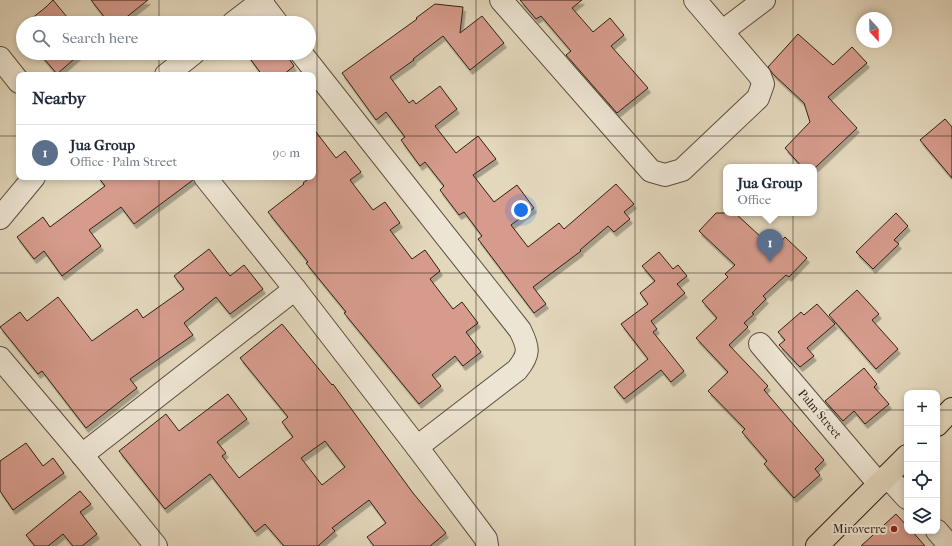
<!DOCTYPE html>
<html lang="en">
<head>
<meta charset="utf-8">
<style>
	body { margin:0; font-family:"IM FELL French Canon",serif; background:#f2f2f3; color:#1f2937 }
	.controls { position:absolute; right:12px; bottom:12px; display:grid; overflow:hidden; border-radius:8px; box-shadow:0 2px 6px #0003 }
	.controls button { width:36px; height:36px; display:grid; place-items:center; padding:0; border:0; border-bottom:1px solid #e0e1e3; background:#fff; color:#1f2937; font:20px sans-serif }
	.compass { position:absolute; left:856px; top:12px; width:36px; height:36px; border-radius:50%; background:#fff; box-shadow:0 2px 6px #0003; rotate:158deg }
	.you { position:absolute; left:521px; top:210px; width:14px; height:14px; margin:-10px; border:3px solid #fff; border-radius:50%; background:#1a73e8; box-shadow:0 0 0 6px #1a73e833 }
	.badge { display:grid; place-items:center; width:26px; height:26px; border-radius:50%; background:#8f2418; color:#fff; font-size:13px; font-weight:700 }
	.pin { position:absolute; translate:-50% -33px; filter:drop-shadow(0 1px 2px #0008) }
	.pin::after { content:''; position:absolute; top:21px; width:14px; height:12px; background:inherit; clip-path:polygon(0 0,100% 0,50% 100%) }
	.popup { position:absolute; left:723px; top:164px; width:94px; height:52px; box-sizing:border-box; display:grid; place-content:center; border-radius:8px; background:#fff; filter:drop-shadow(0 1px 3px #0005); font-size:13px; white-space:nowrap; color:#747a83 }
	.popup b { font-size:15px; color:#1f2937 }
	.popup::after { content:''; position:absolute; left:50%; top:100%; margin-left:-8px; border:8px solid transparent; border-top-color:#fff }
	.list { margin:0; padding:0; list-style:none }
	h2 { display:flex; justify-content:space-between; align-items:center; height:52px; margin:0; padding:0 16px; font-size:17px }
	h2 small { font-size:13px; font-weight:400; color:#747a83 }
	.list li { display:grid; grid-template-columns:26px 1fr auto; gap:12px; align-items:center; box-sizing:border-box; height:56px; padding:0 16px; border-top:1px solid #e0e1e3 }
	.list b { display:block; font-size:15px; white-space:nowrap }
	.list p { margin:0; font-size:13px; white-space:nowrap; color:#747a83 }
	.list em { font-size:13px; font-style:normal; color:#747a83 }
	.icon { flex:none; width:22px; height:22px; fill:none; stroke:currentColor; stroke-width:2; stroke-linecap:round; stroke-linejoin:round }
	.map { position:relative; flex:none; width:952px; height:546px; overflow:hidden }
	.search { position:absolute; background:#fff; box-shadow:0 2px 6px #0003; left:16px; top:16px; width:300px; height:44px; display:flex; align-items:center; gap:10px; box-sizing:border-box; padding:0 14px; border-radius:22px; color:#747a83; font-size:15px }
	.panel { position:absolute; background:#fff; box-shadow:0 2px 6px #0003; left:16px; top:72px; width:300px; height:108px; border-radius:8px }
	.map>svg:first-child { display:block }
	.building { fill:#d69b8c; stroke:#2e2116; fill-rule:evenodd; filter:url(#shadow) }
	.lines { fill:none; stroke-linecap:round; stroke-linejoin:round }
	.minor-casing { stroke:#5b4e40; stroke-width:24 }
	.major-casing { stroke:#2e2116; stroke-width:24 }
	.minor { stroke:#ede5d3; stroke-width:22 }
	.major { stroke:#e3d7bc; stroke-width:22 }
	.grid { fill:none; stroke:#2e2116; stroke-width:1; stroke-opacity:0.55 }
	.poi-dot { fill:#8f2418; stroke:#ede5d3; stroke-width:1.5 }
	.labels { text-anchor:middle; stroke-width:4; stroke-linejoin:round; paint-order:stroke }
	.street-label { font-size:12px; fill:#2e2116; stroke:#ede5d3 }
	.poi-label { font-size:12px; fill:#2e2116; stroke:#ede5d3; text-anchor:end }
</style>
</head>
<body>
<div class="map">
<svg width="952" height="546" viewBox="0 0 952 546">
	<defs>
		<filter id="shadow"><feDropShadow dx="2.5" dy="4.5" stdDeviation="0" flood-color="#0004"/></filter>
	</defs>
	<rect width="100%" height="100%" fill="#e3d7bc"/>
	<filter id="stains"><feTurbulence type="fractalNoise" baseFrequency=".005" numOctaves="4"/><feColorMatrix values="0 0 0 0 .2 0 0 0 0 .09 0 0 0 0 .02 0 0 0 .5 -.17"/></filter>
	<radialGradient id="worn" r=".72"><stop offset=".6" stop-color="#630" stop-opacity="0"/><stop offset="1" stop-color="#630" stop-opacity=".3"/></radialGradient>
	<!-- building -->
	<g class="building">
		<polygon points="53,0 72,23 26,23 46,7"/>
		<polygon points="91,0 148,0 119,23 109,23"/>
		<polygon points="520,0 582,0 572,8 593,32 610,18 624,35 611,46 648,88 617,113 566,55 571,51 541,16 536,19"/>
		<polygon points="435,4 463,7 460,33 482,16 504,43 470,70 443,36 413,59 414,60 390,77 409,103 413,100 416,104 440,86 457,109 435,126 456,153 478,136 496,159 473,175 494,202 517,185 534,208 511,225 528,247 559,223 564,229 616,184 634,204 624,212 630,219 614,232 608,226 580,250 581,251 533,287 546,304 534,313 478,239 482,236 464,212 459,215 440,190 444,186 425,162 420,166 401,140 405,137 386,112 376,120 342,73 417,19 416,18"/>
		<polygon points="798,34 833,65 852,47 867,63 828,97 857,128 816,167 802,167 785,148 810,122 804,103 773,74 768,67"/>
		<polygon points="39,53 81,53 57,74"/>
		<polygon points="246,53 285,53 294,66 283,75 262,75"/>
		<polygon points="945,119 952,127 952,178 920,140"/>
		<polygon points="313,128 336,158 345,151 361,172 350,180 373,210 385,202 400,223 390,230 412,259 425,250 440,271 430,279 453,309 462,302 478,323 466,332 481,352 463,366 455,356 432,375 441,386 419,404 344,313 346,312 306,263 308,262 268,212 304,184 303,183 311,177 313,177"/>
		<polygon points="98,177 193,177 193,180 134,224 121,207 89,230 101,246 62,276 44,251 34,259 17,237 43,217 50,227 105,186"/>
		<polygon points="716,213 735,213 774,249 785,237 807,258 789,277 786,275 763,296 766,299 752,313 754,314 744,323 748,327 729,345 768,386 764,390 824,460 815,469 820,475 794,498 764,464 767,461 742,432 745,429 708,391 728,372 696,338 717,318 702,301 728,277 725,274 735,265 699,231"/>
		<polygon points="896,213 908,226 894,240 899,244 873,269 856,252"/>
		<polygon points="209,249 230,276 244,265 263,289 230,314 216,297 184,323 193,335 130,379 137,388 86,428 42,371 38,374 0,327 20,312 27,321 58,297 92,341 137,309 143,318 184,289 174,276"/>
		<polygon points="659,252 673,269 678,265 687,276 677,284 685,293 651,321 657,329 653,332 684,371 671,382 661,370 624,399 614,387 648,359 621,324 648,304 640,293 655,281 642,266"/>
		<polygon points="857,290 879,314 872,320 898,349 876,369 829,315"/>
		<polygon points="817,304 835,324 807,348 814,356 800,367 779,345 785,340 778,332 801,312 804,315"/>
		<path d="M282,324L332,385L333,384L413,493L446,533L430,546H374L367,537L386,523L369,500L332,528L335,531L318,546H284L265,524L255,532L210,474L165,509L119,451L166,414L179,431L228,394L247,419L217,442L226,453L222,456L239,478L293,437L282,422L288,417L240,358ZM325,441L345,467L322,485L301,458Z"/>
		<polygon points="864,368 877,384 874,387 889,404 865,424 854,411 843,421 825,401"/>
		<polygon points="26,443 43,466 53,458 64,473 13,510 0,491 0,461"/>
		<polygon points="80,491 91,504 80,512 97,534 82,546 73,546 63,534 48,546 35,546 26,535"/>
		<polygon points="896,514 907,526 907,531 912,531 925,546 861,546"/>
	</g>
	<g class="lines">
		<!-- minor casing -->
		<g class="minor-casing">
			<g id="minor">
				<polyline points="501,0 651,171 665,175 682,170 758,98 763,84 760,76 695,0"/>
				<polyline points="261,2 277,23"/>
				<polyline points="233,23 263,0"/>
				<polyline points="723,31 764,0"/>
				<path d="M301,53L520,330C529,348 530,354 517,370L417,447"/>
				<polyline points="0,58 19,82"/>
				<polyline points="166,75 194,53"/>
				<polyline points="205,177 295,289 417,447 486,539 487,546"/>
				<polyline points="0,218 34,177"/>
				<polyline points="760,344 879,484"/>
				<polyline points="0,358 82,455 156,546"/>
				<polyline points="82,455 295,289"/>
				<polyline points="887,476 907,498"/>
				<polyline points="937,531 950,546"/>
			</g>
		</g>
		<!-- major casing -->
		<g class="major-casing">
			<g id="major">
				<polyline points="937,425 952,409"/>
				<polyline points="817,546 907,456"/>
			</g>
		</g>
		<!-- minor -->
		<use href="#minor" class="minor"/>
		<!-- major -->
		<use href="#major" class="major"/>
	</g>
	<!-- grid -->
	<path class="grid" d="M159,0V23M317,0V546M476,0V546M635,0V546M793,0V546M159,53V75M0,136H19M313,136H952M159,177V546M0,273H952M0,410H907M937,410H952"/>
	<!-- markers -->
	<circle class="poi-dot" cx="894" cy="529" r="4"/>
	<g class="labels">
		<!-- street labels -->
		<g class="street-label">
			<text transform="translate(820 414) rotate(50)" y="4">Palm Street</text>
		</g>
		<!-- poi labels -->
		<g class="poi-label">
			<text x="886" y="533">Miroverre</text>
		</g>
	</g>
	<rect width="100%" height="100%" filter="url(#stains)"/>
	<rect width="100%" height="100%" fill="url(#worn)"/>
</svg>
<div class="controls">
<button>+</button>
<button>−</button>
<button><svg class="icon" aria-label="locate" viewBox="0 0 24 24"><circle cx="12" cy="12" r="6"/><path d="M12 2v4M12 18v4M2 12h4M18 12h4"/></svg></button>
<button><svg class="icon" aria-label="layers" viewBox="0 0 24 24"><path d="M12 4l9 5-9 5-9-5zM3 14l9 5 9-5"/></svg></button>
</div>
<svg class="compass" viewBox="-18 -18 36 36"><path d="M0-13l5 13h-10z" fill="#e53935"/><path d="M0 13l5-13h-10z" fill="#747a83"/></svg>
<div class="you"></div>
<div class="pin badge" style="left:770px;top:262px;background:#5c6f8a">1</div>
<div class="popup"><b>Jua Group</b>Office</div>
<div class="search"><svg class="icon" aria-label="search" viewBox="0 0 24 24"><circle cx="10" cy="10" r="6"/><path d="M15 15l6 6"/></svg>Search here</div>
<section class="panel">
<h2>Nearby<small></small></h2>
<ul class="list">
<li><span class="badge" style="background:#5c6f8a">1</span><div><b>Jua Group</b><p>Office · Palm Street</p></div><em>90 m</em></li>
</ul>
</section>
</div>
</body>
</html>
